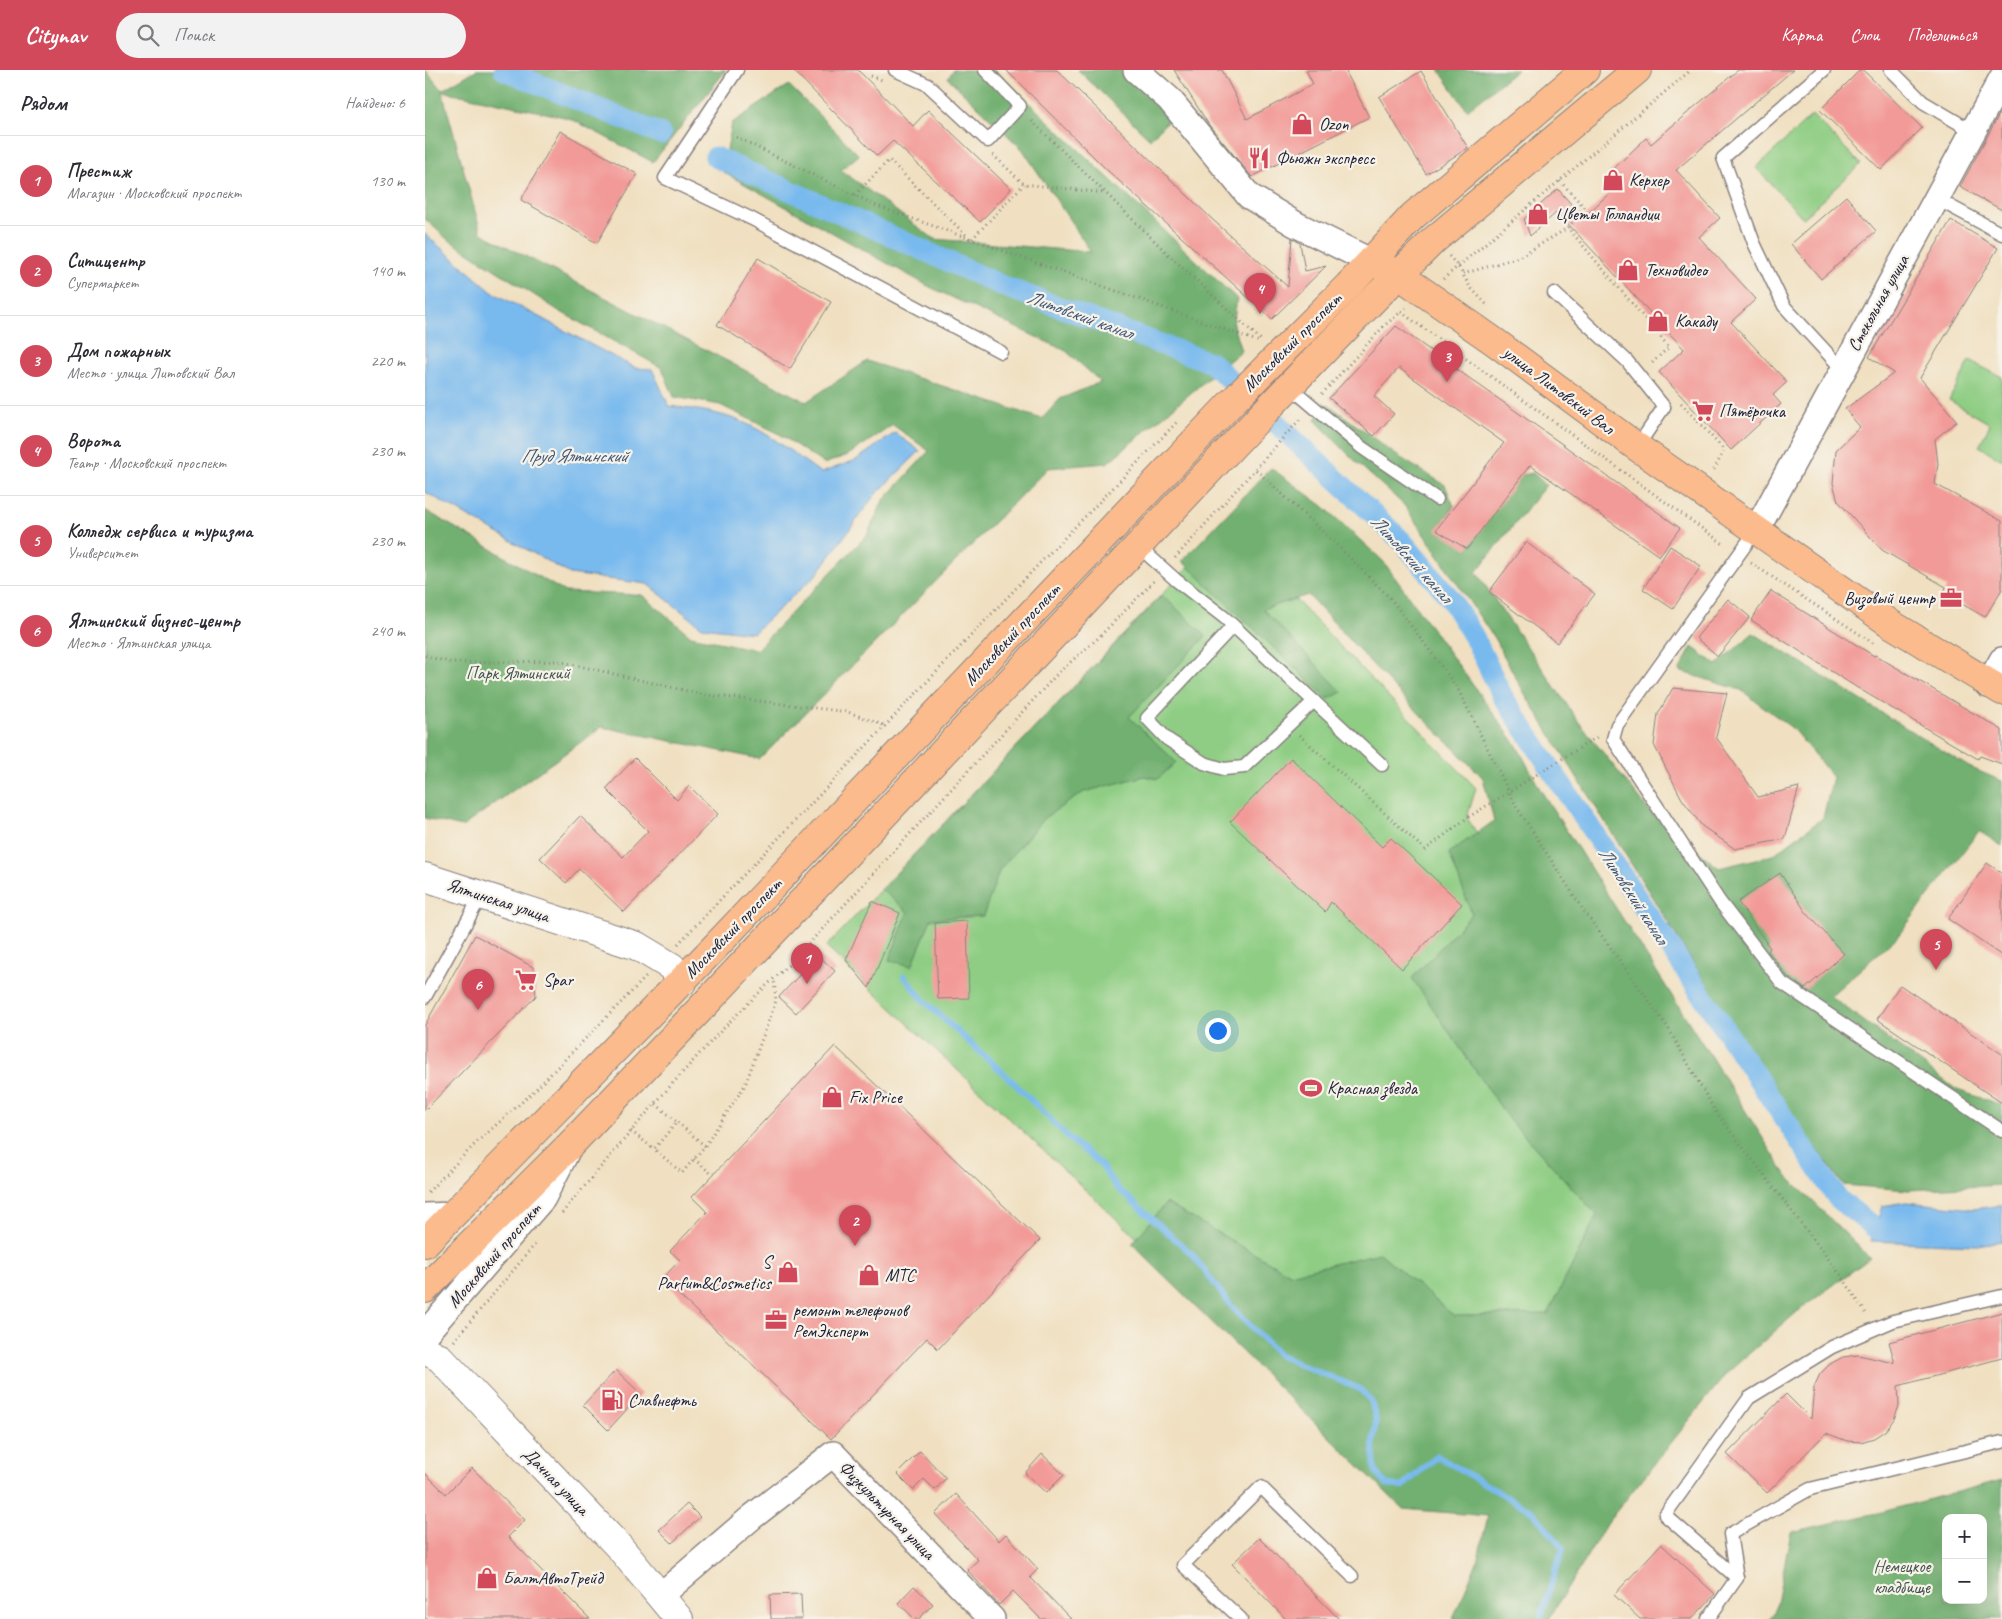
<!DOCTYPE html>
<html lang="ru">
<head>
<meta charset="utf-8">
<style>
	body { margin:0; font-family:Caveat,sans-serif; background:#f2f2f3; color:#2b2b33 }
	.controls { position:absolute; right:15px; bottom:15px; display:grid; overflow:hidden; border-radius:10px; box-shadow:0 5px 20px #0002 }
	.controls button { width:45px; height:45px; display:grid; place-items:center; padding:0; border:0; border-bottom:1px solid #e1e1e2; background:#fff; color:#2b2b33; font:25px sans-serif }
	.you { position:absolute; left:792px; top:960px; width:18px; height:18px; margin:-12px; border:4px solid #fff; border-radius:50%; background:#1a73e8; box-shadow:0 0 0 8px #1a73e833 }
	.badge { display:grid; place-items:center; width:32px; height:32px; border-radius:50%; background:#d1495b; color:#fff; font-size:16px; font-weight:700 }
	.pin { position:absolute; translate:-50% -41px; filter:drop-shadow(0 1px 2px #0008) }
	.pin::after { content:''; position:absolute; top:26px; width:18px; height:15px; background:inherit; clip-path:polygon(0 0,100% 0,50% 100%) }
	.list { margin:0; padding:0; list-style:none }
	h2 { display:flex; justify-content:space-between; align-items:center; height:65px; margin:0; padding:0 20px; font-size:21px }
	h2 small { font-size:16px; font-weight:400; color:#7c7c81 }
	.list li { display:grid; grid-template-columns:32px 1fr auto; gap:15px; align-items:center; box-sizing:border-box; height:90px; padding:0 20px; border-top:1px solid #e1e1e2 }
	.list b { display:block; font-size:19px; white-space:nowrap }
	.list p { margin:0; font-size:16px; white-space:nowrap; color:#7c7c81 }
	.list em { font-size:16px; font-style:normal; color:#7c7c81 }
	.icon { flex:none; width:28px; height:28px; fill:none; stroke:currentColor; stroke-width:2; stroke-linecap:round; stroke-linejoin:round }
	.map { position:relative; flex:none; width:1577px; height:1549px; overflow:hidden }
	header { display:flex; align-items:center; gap:30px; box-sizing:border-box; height:70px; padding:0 25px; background:#d1495b; color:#fff }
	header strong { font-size:24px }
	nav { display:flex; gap:28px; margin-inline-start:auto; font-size:18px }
	.search { width:350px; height:45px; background:#f2f2f3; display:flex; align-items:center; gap:12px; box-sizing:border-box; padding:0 18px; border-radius:28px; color:#7c7c81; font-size:19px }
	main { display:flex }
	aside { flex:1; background:#fff }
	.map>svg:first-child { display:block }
	.green { fill:#8ecd83; stroke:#58785f }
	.forest { fill:#72b071; stroke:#4a6956; fill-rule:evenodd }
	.water { fill:#79baee; stroke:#4e6e94 }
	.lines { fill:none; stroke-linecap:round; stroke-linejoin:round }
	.stream { stroke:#79baee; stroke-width:6 }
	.canal { stroke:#79baee; stroke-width:21 }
	.building { fill:#f29a97 }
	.service-casing { stroke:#89817e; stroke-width:15 }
	.minor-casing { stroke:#89817e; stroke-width:28 }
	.tertiary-casing { stroke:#89817e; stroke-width:30 }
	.primary-casing { stroke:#89817e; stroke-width:30 }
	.path { stroke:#89817e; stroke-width:3; stroke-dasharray:1 4; stroke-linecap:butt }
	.service { stroke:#fff; stroke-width:12 }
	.minor { stroke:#fff; stroke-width:25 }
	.tertiary { stroke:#fff; stroke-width:28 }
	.primary { stroke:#fbbb8c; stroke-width:28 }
	.labels { text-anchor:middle; stroke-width:4.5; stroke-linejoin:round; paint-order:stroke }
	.poi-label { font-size:18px; fill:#22223b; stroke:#f7f3e8; text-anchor:start }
	.street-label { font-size:18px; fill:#22223b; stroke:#f7f3e8 }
	.park-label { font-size:18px; fill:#425551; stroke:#f7f3e8 }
	.water-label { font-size:19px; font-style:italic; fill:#40577a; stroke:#f7f3e8 }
</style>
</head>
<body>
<header>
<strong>Citynav</strong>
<div class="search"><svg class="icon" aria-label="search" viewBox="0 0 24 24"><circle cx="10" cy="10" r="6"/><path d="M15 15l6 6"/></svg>Поиск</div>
<nav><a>Карта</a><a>Слои</a><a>Поделиться</a></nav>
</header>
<main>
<aside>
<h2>Рядом<small>Найдено: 6</small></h2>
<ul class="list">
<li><span class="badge">1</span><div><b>Престиж</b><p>Магазин · Московский проспект</p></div><em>130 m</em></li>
<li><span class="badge">2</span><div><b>Ситицентр</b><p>Супермаркет</p></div><em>140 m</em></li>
<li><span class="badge">3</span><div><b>Дом пожарных</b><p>Место · улица Литовский Вал</p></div><em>220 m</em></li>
<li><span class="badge">4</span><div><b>Ворота</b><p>Театр · Московский проспект</p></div><em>230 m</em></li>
<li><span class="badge">5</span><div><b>Колледж сервиса и туризма</b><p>Университет</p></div><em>230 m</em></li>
<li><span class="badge">6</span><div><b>Ялтинский бизнес-центр</b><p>Место · Ялтинская улица</p></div><em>240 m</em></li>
</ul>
</aside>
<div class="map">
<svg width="1577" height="1549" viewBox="0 0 1577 1549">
	<rect width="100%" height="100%" fill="#f7f3e8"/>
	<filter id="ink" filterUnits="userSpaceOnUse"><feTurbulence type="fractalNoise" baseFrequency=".02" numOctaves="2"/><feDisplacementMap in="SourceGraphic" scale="10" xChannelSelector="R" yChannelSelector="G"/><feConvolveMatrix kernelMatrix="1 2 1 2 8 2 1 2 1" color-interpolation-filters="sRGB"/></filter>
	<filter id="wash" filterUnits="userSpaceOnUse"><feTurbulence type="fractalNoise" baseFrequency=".0096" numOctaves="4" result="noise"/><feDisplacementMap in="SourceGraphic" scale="20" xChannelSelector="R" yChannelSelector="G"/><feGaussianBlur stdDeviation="1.12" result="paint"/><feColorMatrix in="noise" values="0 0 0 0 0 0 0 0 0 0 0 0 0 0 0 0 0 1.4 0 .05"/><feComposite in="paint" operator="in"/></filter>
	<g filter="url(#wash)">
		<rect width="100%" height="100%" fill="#f0e0c1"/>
		<!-- green -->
		<g class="green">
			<polygon points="1387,45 1436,94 1378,148 1331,98"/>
			<polygon points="1545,291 1577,307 1577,390 1554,376 1565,354 1524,330"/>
			<polygon points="801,457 1051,718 1042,748 1286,1118 997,1435 401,877"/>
		</g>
		<!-- forest -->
		<g class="forest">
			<polygon points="0,0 17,20 51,0 301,0 228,92 144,48 17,21 56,163 381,332 442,291 617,349 635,329 676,312 641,281 505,217 298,102 307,53 364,15 434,85 416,100 509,169 666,182 598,80 523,8 528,0 569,0 812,229 808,255 816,281 682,393 623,398 335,689 177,657 37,757 0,748 0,440 140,522 217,525 266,566 331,580 442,465 458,431 504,381 468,355 423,385 399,394 353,363 295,335 249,327 237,298 134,241 21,168 0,149"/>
			<polygon points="653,0 695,0 746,48 725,69"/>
			<polygon points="1014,0 1092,0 1042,40"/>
			<polygon points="903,334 971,385 1020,415 1029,436 1012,460 1097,405 1108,403 1121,415 1051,502 1153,651 1226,743 1294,798 1348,785 1398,748 1408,707 1367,658 1316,620 1254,601 1267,577 1292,595 1328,563 1544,697 1577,711 1577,776 1554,761 1472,867 1405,926 1532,1020 1577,1035 1577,1115 1483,1120 1418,1115 1337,1003 1100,624 1069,568 979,435 927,388 890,350"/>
			<polygon points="846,398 898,436 958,491 1092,676 1115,719 1362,1106 1445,1188 1372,1242 1302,1303 1182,1453 1124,1549 1028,1549 1052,1492 1063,1446 978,1439 707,1174 741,1133 865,1204 955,1183 1029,1246 1123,1244 1172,1145 1083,1048 987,908 1047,844 1024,783 1069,751 1058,708 973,622 883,525 838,539 917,622 903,629 757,491"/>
			<polygon points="737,525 781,566 704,647 751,692 733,709 719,706 659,722 619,748 575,799 558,846 506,849 487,896 464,890 483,842 456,819"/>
			<path d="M1577,1410V1549H1343L1350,1543L1366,1462L1457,1442ZM1521,1448H1558V1530H1521Z"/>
		</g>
		<!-- water -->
		<g class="water">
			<path d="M0,164L67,222L210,298L227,299L244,336C269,339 292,342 315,351C344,362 371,386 396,403L431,390L470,363L495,381L449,426L392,504L328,563L277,557L222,514L145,504L0,422Z"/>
			<polygon points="1481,1132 1549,1139 1577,1135 1577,1171 1552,1175 1446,1171 1457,1136"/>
		</g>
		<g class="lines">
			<!-- stream -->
			<polyline class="stream" points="479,906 498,930 586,1010 646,1070 675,1094 691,1117 767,1184 807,1237 855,1286 935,1319 946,1331 951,1350 948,1373 950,1400 961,1414 977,1417 1012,1386 1108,1442 1138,1478 1115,1549"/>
			<!-- canal -->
			<g class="canal">
				<polyline points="79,0 236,64"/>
				<polyline points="290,87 580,217 787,293 977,471 1025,528 1049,567 1078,627 1413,1129 1450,1158"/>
			</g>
		</g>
		<g id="blocks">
			<!-- building -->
			<g class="building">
				<polygon points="368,0 433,0 488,56 503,40 586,119 555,152 468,71 452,86"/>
				<polygon points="581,0 632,0 789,151 863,217 867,168 875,173 880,201 901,196 847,249 682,100"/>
				<polygon points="749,0 797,0 822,49 888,14 881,0 920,0 944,47 827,107 784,55"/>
				<polygon points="1313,0 1368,0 1251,100 1295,148 1274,167 1331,229 1306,252 1362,312 1348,325 1356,334 1306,380 1234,302 1259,279 1132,142 1105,166 1099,149 1133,119 1158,148 1193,115 1183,104 1221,68 1226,74"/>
				<polygon points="1435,0 1438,0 1497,58 1456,100 1395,40"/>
				<polygon points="996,1 1043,78 1001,104 954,27"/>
				<polygon points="1577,39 1577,140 1535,117"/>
				<polygon points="135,61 212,104 172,173 96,130"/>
				<polygon points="1421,126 1451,161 1396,209 1366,174"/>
				<polygon points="1526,150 1573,178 1495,308 1532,351 1510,369 1513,394 1510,414 1577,451 1577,519 1560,547 1519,524 1521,517 1457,480 1413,431 1408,413 1411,380 1435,357 1420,339 1469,303 1444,287"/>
				<polygon points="333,188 406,232 365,299 292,255"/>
				<polygon points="971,256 1255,458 1234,486 1105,395 1042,479 1011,460 1079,373 974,298 949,326 969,344 949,366 904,328"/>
				<polygon points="1101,472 1170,524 1132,573 1064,522"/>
				<polygon points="1245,476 1276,496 1248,539 1218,519"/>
				<polygon points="1346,521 1449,586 1450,585 1577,660 1577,694 1555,686 1553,689 1431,617 1326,550"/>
				<polygon points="1303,529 1325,547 1293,586 1271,568"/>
				<polygon points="1248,618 1302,623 1291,667 1333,727 1374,717 1360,769 1310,779 1277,756 1257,729 1229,675 1233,644"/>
				<polygon points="210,688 252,730 264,716 293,744 199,842 154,799 141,813 115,788 155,746 198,787 223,761 181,719"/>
				<polygon points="866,688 957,777 966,768 1037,834 977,899 906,832 900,842 805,752"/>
				<polygon points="1562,793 1577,803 1577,886 1523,849"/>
				<polygon points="1355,803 1381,842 1419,884 1380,919 1363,907 1343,881 1345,878 1313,832"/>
				<polygon points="447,831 475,843 444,918 421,890"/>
				<polygon points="542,851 544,928 513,929 510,853"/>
				<polygon points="50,865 108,897 111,926 0,1040 0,955"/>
				<polygon points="393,885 410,901 371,943 354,927"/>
				<polygon points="1475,915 1577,984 1577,1033 1452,949"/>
				<polygon points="410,976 615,1170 513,1279 502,1268 406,1369 237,1209 255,1190 245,1181 282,1142 267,1127"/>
				<polygon points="1577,1242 1577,1288 1473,1316 1474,1336 1469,1349 1461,1360 1449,1368 1436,1372 1422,1371 1401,1363 1342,1423 1302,1384 1361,1324 1386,1349 1389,1317 1395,1304 1405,1294 1418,1287 1433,1285 1470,1293 1464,1272"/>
				<polygon points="191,1300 216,1324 183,1360 158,1335"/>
				<polygon points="495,1381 521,1408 510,1420 499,1409 488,1420 472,1404"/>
				<polygon points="617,1384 639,1405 621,1423 600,1403"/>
				<polygon points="47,1398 100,1450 83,1467 165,1549 0,1549 0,1403 21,1424"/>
				<polygon points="531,1424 574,1471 581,1464 613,1499 605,1507 646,1549 616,1549 588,1521 574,1535 542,1500 553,1490 510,1444"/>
				<polygon points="262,1434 275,1447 247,1473 234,1460"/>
				<polygon points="834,1468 914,1549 861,1549 807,1494"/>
				<polygon points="1236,1474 1290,1524 1267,1549 1215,1549 1189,1525"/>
				<polygon points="489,1516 508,1534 494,1549 490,1549 473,1533"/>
				<polygon points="376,1524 377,1549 346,1549 345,1525"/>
			</g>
		</g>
	</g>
	<g filter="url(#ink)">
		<use href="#blocks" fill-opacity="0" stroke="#89817e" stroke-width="1"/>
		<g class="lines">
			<!-- service casing -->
			<g class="service-casing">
				<g id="service">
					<polyline points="312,0 240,108 327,149 576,282"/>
					<polyline points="470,0 503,15 563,71 595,36 560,0"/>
					<polyline points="1399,0 1298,88 1329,173 1359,236 1417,299"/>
					<polyline points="1466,0 1498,32 1547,61"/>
					<polyline points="1510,128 1577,164"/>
					<polyline points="1129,223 1202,291 1239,337 1212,377"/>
					<polyline points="864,316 936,377 1012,429"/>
					<polyline points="1332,459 1192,655 1188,669 1295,832 1357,913 1577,1061"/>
					<polyline points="713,476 751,510 800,548 957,695"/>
					<polyline points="808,556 722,648 742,669 779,693 799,699 819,697 889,631"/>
					<polyline points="0,927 57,824"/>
					<polyline points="1312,1508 1240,1445 1324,1328 1407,1277 1468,1251 1577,1226"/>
					<polyline points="816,1549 758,1495 836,1417 927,1506"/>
					<polyline points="1283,1549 1312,1508 1305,1464 1385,1419 1577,1372"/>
				</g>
			</g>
			<!-- minor casing -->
			<g class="minor-casing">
				<g id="minor">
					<polyline points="711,0 744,29 824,126 870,154 947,192"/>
					<polyline points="1332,459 1577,8"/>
					<polyline points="1563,615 1577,590"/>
					<polyline points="0,1146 28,1145"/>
					<polyline points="0,1264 118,1128 141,1083"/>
					<polyline points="235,1526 327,1447 408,1384 567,1549"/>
				</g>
			</g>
			<!-- tertiary casing -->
			<g class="tertiary-casing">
				<g id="tertiary">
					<polyline points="0,807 212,876 247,897 257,912"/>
					<polyline points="0,1280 15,1288 196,1479 254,1549"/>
				</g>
			</g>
			<!-- primary casing -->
			<g class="primary-casing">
				<g id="primary">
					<polyline points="958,197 974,205 1070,272 1212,377 1466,554 1577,621"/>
					<polyline points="0,1173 288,879 807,332 923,216 988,146 1160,0"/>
					<polyline points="0,1219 145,1075 281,933 849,332 951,227 1009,170 1212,0"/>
				</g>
			</g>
			<!-- path -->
			<g class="path">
				<polyline points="446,6 457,10"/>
				<polyline points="607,51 745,186 836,270"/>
				<polyline points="311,67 452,136 835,272"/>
				<polyline points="568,85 599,114 680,123"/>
				<polyline points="1135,111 1159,137 1143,158 1244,277 1225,295"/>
				<polyline points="430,125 464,90 546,170 599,114"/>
				<polyline points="1024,186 1033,196 1045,217 1063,236"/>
				<polyline points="1038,204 1094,187 1143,158"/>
				<polyline points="1018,209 1266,0"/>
				<polyline points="976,242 1300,475"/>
				<polyline points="897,324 960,255 981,238"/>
				<polyline points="1256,333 1299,380 1288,402"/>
				<polyline points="831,400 908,471 966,529 1032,617 1091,736 1159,841 1242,956 1290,1041 1418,1208 1442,1245"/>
				<polyline points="750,488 876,348"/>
				<polyline points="1326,493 1448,573"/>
				<polyline points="0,586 27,593 133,591 275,624 423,642 461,656"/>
				<polyline points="874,665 1000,780 1042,748 1172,667"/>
				<polyline points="253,874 614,494 753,351"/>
				<polyline points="231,1034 252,1052"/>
				<polyline points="206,1061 229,1079"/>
				<polyline points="280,1076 252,1052 229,1079 257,1103 280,1076 320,1015 351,931 349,909"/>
				<polyline points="269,1089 288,1105"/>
				<polyline points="3,1122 52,1072 107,1023 221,907"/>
				<path d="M137,1143C210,1057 282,968 366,893L634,602L672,569L729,511"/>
				<polyline points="29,1271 112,1172"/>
			</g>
			<!-- service -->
			<use href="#service" class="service"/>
			<!-- minor -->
			<use href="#minor" class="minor"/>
			<!-- tertiary -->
			<use href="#tertiary" class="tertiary"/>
			<!-- primary -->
			<use href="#primary" class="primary"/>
		</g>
	</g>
	<!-- icons -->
	<defs>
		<g id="shop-bare" transform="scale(1.725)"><path d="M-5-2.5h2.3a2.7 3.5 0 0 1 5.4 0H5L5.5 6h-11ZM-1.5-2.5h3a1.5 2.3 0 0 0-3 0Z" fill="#d1495b" stroke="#f7f3e8" stroke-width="2.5" paint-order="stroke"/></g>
		<g id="restaurant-bare" transform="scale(1.725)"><path d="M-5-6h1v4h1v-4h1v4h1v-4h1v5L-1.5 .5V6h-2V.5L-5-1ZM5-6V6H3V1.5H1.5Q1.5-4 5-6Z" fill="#d1495b" stroke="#f7f3e8" stroke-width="2.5" paint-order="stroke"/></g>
		<g id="supermarket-bare" transform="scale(1.725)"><path d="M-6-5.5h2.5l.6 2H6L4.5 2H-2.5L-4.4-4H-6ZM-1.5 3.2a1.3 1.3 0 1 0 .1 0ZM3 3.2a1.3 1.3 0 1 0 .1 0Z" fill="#d1495b" stroke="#f7f3e8" stroke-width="2.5" paint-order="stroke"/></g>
		<g id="office-bare" transform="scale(1.725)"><path d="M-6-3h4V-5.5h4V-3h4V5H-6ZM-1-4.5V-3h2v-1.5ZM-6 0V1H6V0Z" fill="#d1495b" stroke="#f7f3e8" stroke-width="2.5" paint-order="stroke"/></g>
		<g id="stadium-bare" transform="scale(1.725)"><path d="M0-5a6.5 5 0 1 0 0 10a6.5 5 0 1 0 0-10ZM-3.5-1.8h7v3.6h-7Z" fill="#d1495b" stroke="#f7f3e8" stroke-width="2.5" paint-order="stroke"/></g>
		<g id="fuel-bare" transform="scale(1.725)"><path d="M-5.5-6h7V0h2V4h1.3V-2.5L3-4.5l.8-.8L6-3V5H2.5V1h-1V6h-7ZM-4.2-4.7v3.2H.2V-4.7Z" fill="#d1495b" stroke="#f7f3e8" stroke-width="2.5" paint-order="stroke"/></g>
	</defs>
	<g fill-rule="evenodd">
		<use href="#shop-bare" x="877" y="54"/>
		<use href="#restaurant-bare" x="834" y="88"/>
		<use href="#shop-bare" x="1188" y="110"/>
		<use href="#shop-bare" x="1113" y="144"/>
		<use href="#shop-bare" x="1203" y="200"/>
		<use href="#shop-bare" x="1233" y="251"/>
		<use href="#supermarket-bare" x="1278" y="341"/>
		<use href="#office-bare" x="1526" y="528"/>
		<use href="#supermarket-bare" x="101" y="910"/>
		<use href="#stadium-bare" x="886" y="1018"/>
		<use href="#shop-bare" x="407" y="1027"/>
		<use href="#shop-bare" x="363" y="1202"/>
		<use href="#shop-bare" x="444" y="1205"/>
		<use href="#office-bare" x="351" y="1250"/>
		<use href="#fuel-bare" x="187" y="1330"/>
		<use href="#shop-bare" x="62" y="1508"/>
	</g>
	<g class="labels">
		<!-- poi labels -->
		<g class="poi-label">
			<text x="894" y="60">Ozon</text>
			<text x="851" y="94">Фьюжн экспресс</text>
			<text x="1204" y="116">Керхер</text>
			<text x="1130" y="150">Цветы Голландии</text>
			<text x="1220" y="206">Техновидео</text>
			<text x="1250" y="257">Какаду</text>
			<text x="1294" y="347">Пятёрочка</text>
			<text x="1510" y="534" text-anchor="end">Визовый центр</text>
			<text x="118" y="916">Spar</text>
			<text x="902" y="1024">Красная звезда</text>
			<text x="424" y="1033">Fix Price</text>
			<text x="346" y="1198" text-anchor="end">S<tspan x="346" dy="21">Parfum&amp;Cosmetics</tspan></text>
			<text x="460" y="1211">МТС</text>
			<text x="368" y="1246">ремонт телефонов<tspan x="368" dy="21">РемЭксперт</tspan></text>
			<text x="203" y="1336">Славнефть</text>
			<text x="78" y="1514">БалтАвтоТрейд</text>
		</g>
		<!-- street labels -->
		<g class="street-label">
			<text transform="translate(1453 233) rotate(-61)" y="6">Стекольная улица</text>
			<text transform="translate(867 272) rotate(-45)" y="6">Московский проспект</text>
			<text transform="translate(1134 320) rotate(37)" y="6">улица Литовский Вал</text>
			<text transform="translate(587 564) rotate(-47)" y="6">Московский проспект</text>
			<text transform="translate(73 830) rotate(18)" y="6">Ялтинская улица</text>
			<text transform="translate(308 858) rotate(-46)" y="6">Московский проспект</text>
			<text transform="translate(69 1185) rotate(-49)" y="6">Московский проспект</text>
			<text transform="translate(131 1411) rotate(46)" y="6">Дачная улица</text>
			<text transform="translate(462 1440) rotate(46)" y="6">Физкультурная улица</text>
		</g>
		<!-- park labels -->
		<g class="park-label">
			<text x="93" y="609">Парк Ялтинский</text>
			<text x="1477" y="1502">Немецкое<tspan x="1477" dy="21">кладбище</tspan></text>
		</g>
		<!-- water labels -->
		<g class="water-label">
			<text transform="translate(655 244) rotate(20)" y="7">Литовский канал</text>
			<text x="149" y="392">Пруд Ялтинский</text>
			<text transform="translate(987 488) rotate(48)" y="7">Литовский канал</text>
			<text transform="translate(1209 825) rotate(57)" y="7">Литовский канал</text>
		</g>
	</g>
</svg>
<div class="controls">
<button>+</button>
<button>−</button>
</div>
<div class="you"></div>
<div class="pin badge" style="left:382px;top:914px">1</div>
<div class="pin badge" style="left:430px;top:1176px">2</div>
<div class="pin badge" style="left:1022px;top:312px">3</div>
<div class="pin badge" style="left:835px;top:244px">4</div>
<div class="pin badge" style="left:1511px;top:900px">5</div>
<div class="pin badge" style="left:53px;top:940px">6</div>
</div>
</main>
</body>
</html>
